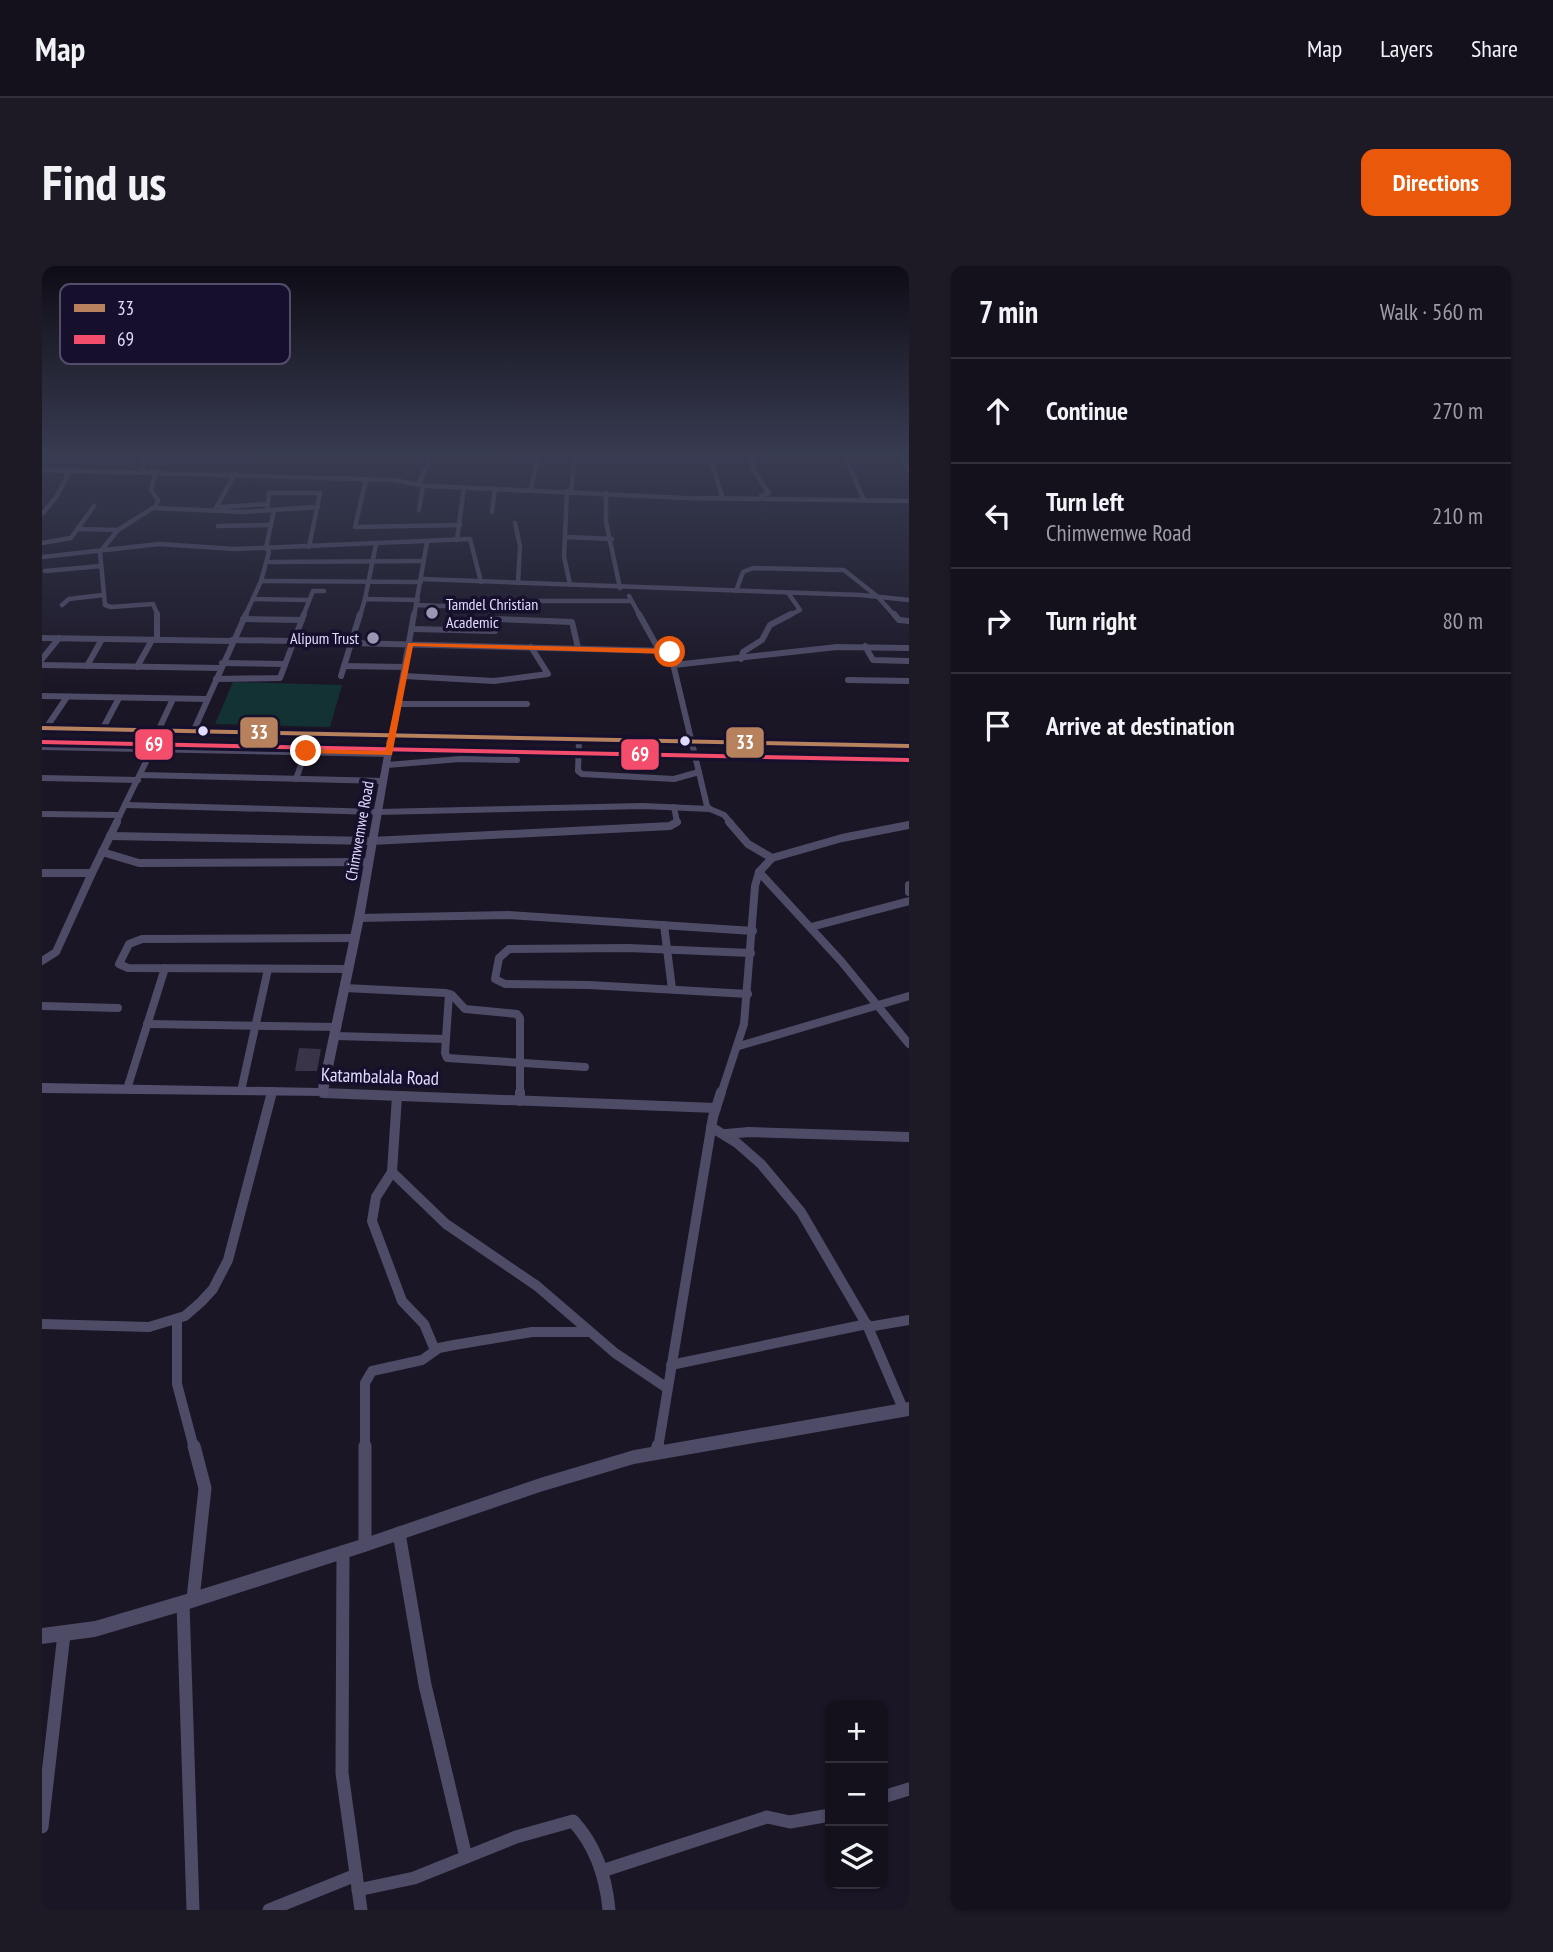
<!DOCTYPE html>
<html lang="en">
<head>
<meta charset="utf-8">
<style>
	body { margin:0; font-family:"PT Sans Narrow",sans-serif; background:#1d1925; color:#f1f3f6 }
	.controls { position:absolute; right:21px; bottom:21px; display:grid; overflow:hidden; border-radius:14px; box-shadow:0 2px 5px #0004 }
	.controls button { width:63px; height:63px; display:grid; place-items:center; padding:0; border:0; border-bottom:2px solid #33303b; background:#14101c; color:#f1f3f6; font:35px sans-serif }
	.stop { position:absolute; width:21px; height:21px; margin:-16px; border:5px solid #ea580c; border-radius:50%; background:#fff }
	.stop.end { background:#ea580c; border-color:#fff; box-shadow:0 2px 7px #0008 }
	.list { margin:0; padding:0; list-style:none }
	h2 { display:flex; justify-content:space-between; align-items:center; height:91px; margin:0; padding:0 28px; font-size:30px }
	h2 small { font-size:23px; font-weight:400; color:#9d9da3 }
	.list li { display:grid; grid-template-columns:46px 1fr auto; gap:21px; align-items:center; box-sizing:border-box; height:105px; padding:0 28px; border-top:2px solid #33303b }
	.list b { display:block; font-size:26px; white-space:nowrap }
	.list p { margin:0; font-size:23px; white-space:nowrap; color:#9d9da3 }
	.list em { font-size:23px; font-style:normal; color:#9d9da3 }
	.icon { flex:none; width:38px; height:38px; fill:none; stroke:currentColor; stroke-width:2; stroke-linecap:round; stroke-linejoin:round }
	.map { position:relative; flex:none; width:867px; height:1644px; overflow:hidden; border-radius:14px }
	header { display:flex; align-items:center; gap:42px; box-sizing:border-box; height:98px; padding:0 35px; background:#14101c; border-bottom:2px solid #33303b }
	header strong { font-size:33px }
	nav { display:flex; gap:38px; margin-inline-start:auto; font-size:24px }
	.intro { display:flex; align-items:center; justify-content:space-between; box-sizing:border-box; height:168px; padding:0 42px }
	h1 { margin:0; font-size:49px }
	.button { padding:18px 32px; border-radius:14px; background:#ea580c; color:#fff; font-size:24px; font-weight:700 }
	main { display:flex; gap:42px; padding:0 42px }
	aside { flex:1; background:#14101c; border-radius:14px; box-shadow:0 2px 5px #0004 }
	.map>svg:first-child { display:block }
	.green { fill:#133234 }
	.building { fill:#393447 }
	.lines { fill:none; stroke-linecap:round; stroke-linejoin:round }
	.minor-far4 { stroke:#4e4b66; stroke-width:4.5 }
	.minor-far3 { stroke:#4e4b66; stroke-width:6 }
	.minor-far2 { stroke:#4e4b66; stroke-width:8 }
	.minor-far1 { stroke:#4e4b66; stroke-width:10 }
	.minor { stroke:#4e4b66; stroke-width:13 }
	.tertiary { fill:#4e4b66; fill-rule:evenodd }
	.secondary { fill:#524e6c; fill-rule:evenodd }
	.bus-1-casing { stroke:#16102c; stroke-width:6 }
	.bus-2-casing { stroke:#16102c; stroke-width:6 }
	.bus-1 { fill:#b6815c; fill-rule:evenodd }
	.bus-2 { fill:#f44d6c; fill-rule:evenodd }
	.route { fill:#ea580c }
	.poi-dot { fill:#9b96b3; stroke:#16102c; stroke-width:2.5 }
	.bus-dot { fill:#e1dbff; stroke:#16102c; stroke-width:2.5 }
	.labels { text-anchor:middle; stroke-width:7; stroke-linejoin:round; paint-order:stroke }
	.far-poi-label { font-size:16px; fill:#e1dbff; stroke:#16102c; text-anchor:start }
	.far-street-label { font-size:16px; fill:#e1dbff; stroke:#16102c }
	.street-label { font-size:19px; fill:#e1dbff; stroke:#16102c }
	.key { fill:#16102c; stroke:#534d6b; stroke-width:2 }
	.key-label { font-size:19px; fill:#e1dbff }
	.line-badge { stroke:#16102c; stroke-width:2.5 }
	.badge-label { font-size:19px; text-anchor:middle; font-weight:bold; fill:#fff }
</style>
</head>
<body>
<header>
<strong>Map</strong>
<nav><a>Map</a><a>Layers</a><a>Share</a></nav>
</header>
<div class="intro"><h1>Find us</h1><a class="button">Directions</a></div>
<main>
<div class="map">
<svg width="867" height="1644" viewBox="0 0 867 1644">
	<rect width="100%" height="100%" fill="#1a1626"/>
	<!-- green -->
	<polygon class="green" points="191,416 300,419 288,461 173,458"/>
	<!-- building -->
	<polygon class="building" points="257,782 279,783 275,805 253,805"/>
	<g class="lines">
		<!-- minor-far4 -->
		<g class="minor-far4">
			<polyline points="100,191 101,205"/>
			<polyline points="668,191 681,233"/>
			<polyline points="710,191 711,204 727,227 719,230"/>
			<polyline points="803,191 822,234"/>
			<polyline points="858,191 867,204"/>
			<polyline points="0,204 351,214 385,220 644,232 867,235"/>
			<polyline points="114,206 109,224 116,234 114,240 76,264 58,286 63,339 69,341 111,338 116,350"/>
			<polyline points="324,213 313,261 418,259"/>
			<polyline points="376,219 389,191"/>
			<polyline points="489,223 496,191"/>
			<polyline points="525,225 522,290 528,319"/>
			<polyline points="529,225 533,191"/>
			<polyline points="564,227 564,256 578,322"/>
			<polyline points="179,241 225,238"/>
			<polyline points="112,242 202,246 276,241"/>
			<polyline points="174,242 193,208"/>
			<polyline points="225,244 227,227 278,227 267,281"/>
			<polyline points="377,244 381,220"/>
			<polyline points="450,246 453,222"/>
			<polyline points="0,248 15,230 28,204"/>
			<polyline points="473,257 478,280 476,317"/>
			<polyline points="176,260 229,259"/>
			<polyline points="37,263 76,264"/>
			<polyline points="524,271 570,273"/>
			<polyline points="415,274 422,221"/>
			<polyline points="0,277 29,272 52,240"/>
			<polyline points="0,291 117,278 193,283 428,273 439,316"/>
			<polyline points="225,296 382,295"/>
			<polyline points="3,305 59,300"/>
			<polyline points="380,313 819,329 867,334"/>
			<polyline points="219,315 379,316"/>
			<polyline points="694,325 701,306 711,302 802,304 836,331 853,350"/>
			<polyline points="587,330 598,350"/>
			<polyline points="211,333 267,334"/>
			<polyline points="323,333 334,278"/>
			<polyline points="20,339 27,333 61,329"/>
			<polyline points="375,339 451,342 492,335 589,335"/>
			<polyline points="203,350 219,315 227,286 224,282 232,244"/>
			<polyline points="261,350 271,325 282,325"/>
			<polyline points="318,350 323,333 376,334"/>
			<polyline points="372,350 385,276"/>
			<polyline points="746,350 758,344 747,328"/>
		</g>
		<!-- minor-far3 -->
		<g class="minor-far3">
			<polyline points="597,348 617,384"/>
			<polyline points="852,348 857,354 867,355"/>
			<polyline points="201,353 260,354"/>
			<polyline points="452,353 530,356 536,382"/>
			<polyline points="371,363 453,365"/>
			<polyline points="0,372 189,375"/>
			<polyline points="115,374 115,348"/>
			<polyline points="190,374 250,375"/>
			<polyline points="307,377 628,385 665,540 668,543"/>
			<polyline points="823,380 831,394 867,395"/>
			<polyline points="0,393 17,372"/>
			<polyline points="699,393 701,386 720,374 728,359 749,348"/>
			<polyline points="180,397 243,398"/>
			<polyline points="0,399 178,402"/>
			<polyline points="632,399 795,381 867,382"/>
			<polyline points="45,400 60,373"/>
			<polyline points="302,400 363,401"/>
			<polyline points="95,401 110,374"/>
			<polyline points="299,410 318,348"/>
			<polyline points="362,410 452,415 506,408 489,381"/>
			<polyline points="174,413 238,412 262,348"/>
			<polyline points="806,414 867,415"/>
			<polyline points="0,430 165,433"/>
			<polyline points="356,438 485,438"/>
			<polyline points="4,462 25,431"/>
			<polyline points="60,464 77,432"/>
			<polyline points="116,465 131,433"/>
			<polyline points="151,466 204,348"/>
			<polyline points="350,471 372,348"/>
			<polyline points="537,475 536,505 540,508 632,513 657,506"/>
			<polyline points="0,481 347,488"/>
			<polyline points="345,499 418,493 475,494"/>
			<polyline points="98,509 342,515"/>
			<polyline points="0,512 96,514"/>
			<polyline points="254,513 264,485"/>
			<polyline points="83,539 336,546 601,540 668,543 682,549 689,557"/>
			<polyline points="632,541 635,556 633,557"/>
			<polyline points="0,548 78,549"/>
			<polyline points="74,557 119,465"/>
		</g>
		<!-- minor-far2 -->
		<g class="minor-far2">
			<polyline points="687,556 706,578 730,592"/>
			<polyline points="68,570 330,575 628,560 635,556"/>
			<polyline points="60,586 97,597 327,596"/>
			<polyline points="717,606 799,695 867,778"/>
			<polyline points="0,607 50,607 75,556"/>
			<polyline points="867,619 867,626"/>
			<polyline points="317,652 466,649 711,665"/>
			<polyline points="622,659 630,723"/>
			<polyline points="769,661 867,635"/>
			<polyline points="0,695 14,686 50,607"/>
			<polyline points="307,703 86,702 77,698 87,678 100,673 313,672"/>
			<polyline points="303,722 404,727 410,729 423,743 475,748 478,752 478,828"/>
			<polyline points="407,728 403,787 405,792 543,801"/>
			<polyline points="706,728 547,719 463,718 453,713 457,692 467,683 586,682 709,687"/>
			<polyline points="0,740 76,742"/>
			<polyline points="105,758 295,761"/>
			<polyline points="293,770 404,773"/>
			<polyline points="697,780 867,730"/>
			<polyline points="85,823 123,702"/>
			<polyline points="199,825 226,703"/>
			<polyline points="281,827 311,828"/>
			<polyline points="679,828 702,758 713,620 717,606 730,592 800,572 867,559"/>
		</g>
		<!-- minor-far1 -->
		<g class="minor-far1">
			<polyline points="478,826 478,835"/>
			<polyline points="281,827 674,842"/>
			<polyline points="355,830 350,906 334,931 330,955 360,1035 382,1058 393,1084"/>
			<polyline points="669,861 695,877 719,898 759,946 826,1061 862,1145"/>
			<polyline points="684,868 707,866 867,871"/>
			<polyline points="350,906 404,958 495,1020 573,1087 625,1122"/>
			<polyline points="135,1053 135,1118 152,1182"/>
			<polyline points="0,1058 107,1061 143,1050 159,1036 171,1023 186,994 230,826"/>
			<polyline points="826,1061 867,1054"/>
			<polyline points="629,1099 825,1058"/>
			<polyline points="323,1182 323,1117 330,1105 380,1094 397,1082 412,1079 490,1066 547,1066"/>
			<polyline points="616,1182 671,851 679,826"/>
		</g>
		<!-- minor -->
		<g class="minor">
			<polyline points="323,1180 323,1279"/>
			<polyline points="615,1186 616,1180"/>
			<polyline points="357,1267 383,1419 424,1591"/>
			<polyline points="301,1286 300,1507 319,1644"/>
			<polyline points="151,1333 163,1222 152,1180"/>
			<polyline points="141,1337 151,1644"/>
			<polyline points="841,1531 867,1523"/>
			<polyline points="0,1561 22,1368"/>
			<polyline points="560,1605 725,1551 748,1556 788,1549"/>
			<path d="M316,1624L372,1612L474,1571L531,1555C554,1580 564,1611 567,1644"/>
			<polyline points="227,1644 314,1609"/>
		</g>
		<!-- tertiary -->
		<g class="tertiary">
			<polygon points="347,469 867,478 867,482 350,473 346,471"/>
			<polygon points="867,1136 867,1150 592,1198 498,1226 323,1286 141,1345 53,1371 0,1378 0,1362 53,1355 141,1329 323,1272 498,1212 592,1184"/>
		</g>
		<!-- secondary -->
		<polygon class="secondary" points="0,459 353,469 322,652 285,830 0,827 0,817 276,822 312,652 345,473 0,465"/>
		<!-- bus-1 casing -->
		<g class="bus-1-casing">
			<polygon id="bus-1" points="0,460 867,478 867,482 0,464"/>
		</g>
		<!-- bus-2 casing -->
		<g class="bus-2-casing">
			<polygon id="bus-2" points="0,474 867,492 867,496 0,478"/>
		</g>
		<!-- bus-1 -->
		<use href="#bus-1" class="bus-1"/>
		<!-- bus-2 -->
		<use href="#bus-2" class="bus-2"/>
	</g>
	<!-- sky -->
	<linearGradient id="sky" x2="0" y2="1"><stop stop-color="#0e0c15"/><stop offset="0.45" stop-color="#383c52"/><stop offset="1" stop-color="#383c52" stop-opacity="0"/></linearGradient>
	<rect width="867" height="421" fill="url(#sky)"/>
	<!-- route -->
	<polygon class="route" points="366,377 628,383 632,386 628,388 371,380 350,489 261,487 264,483 343,485"/>
	<!-- markers -->
	<g class="poi-dot">
		<circle cx="390" cy="347" r="7"/>
		<circle cx="331" cy="372" r="7"/>
	</g>
	<g class="bus-dot">
		<circle cx="161" cy="465" r="6"/>
		<circle cx="643" cy="475" r="6"/>
	</g>
	<g class="labels">
		<!-- far-poi labels -->
		<g class="far-poi-label">
			<text x="404" y="344">Tamdel Christian<tspan x="404" dy="18">Academic</tspan></text>
			<text x="317" y="378" text-anchor="end">Alipum Trust</text>
		</g>
		<!-- far-street labels -->
		<g class="far-street-label">
			<text transform="translate(317 565) rotate(-80)" y="6">Chimwemwe Road</text>
		</g>
		<!-- street labels -->
		<g class="street-label">
			<text transform="translate(338 810) rotate(2)" y="7">Katambalala Road</text>
		</g>
	</g>
	<!-- legend -->
	<rect x="18" y="18" width="230" height="80" rx="10" class="key"/>
	<rect x="32" y="38" width="31" height="8" fill="#b6815c"/>
	<rect x="32" y="69" width="31" height="9" fill="#f44d6c"/>
	<g class="key-label">
		<text x="75" y="49">33</text>
		<text x="75" y="80">69</text>
	</g>
	<g class="line-badge">
		<rect x="197" y="450" width="40" height="33" rx="7" fill="#b6815c"/>
		<rect x="683" y="460" width="40" height="33" rx="7" fill="#b6815c"/>
		<rect x="92" y="462" width="40" height="33" rx="7" fill="#f44d6c"/>
		<rect x="578" y="472" width="40" height="33" rx="7" fill="#f44d6c"/>
	</g>
	<g class="badge-label">
		<text x="217" y="473">33</text>
		<text x="703" y="483">33</text>
		<text x="112" y="485">69</text>
		<text x="598" y="495">69</text>
	</g>
</svg>
<div class="controls">
<button>+</button>
<button>−</button>
<button><svg class="icon" aria-label="layers" viewBox="0 0 24 24"><path d="M12 4l9 5-9 5-9-5zM3 14l9 5 9-5"/></svg></button>
</div>
<div class="stop" style="left:628px;top:386px"></div>
<div class="stop end" style="left:264px;top:485px"></div>
</div>
<aside>
<h2>7 min<small>Walk · 560 m</small></h2>
<ul class="list">
<li><svg class="icon" aria-label="ahead" viewBox="0 0 24 24"><path d="M12 20V5M6 11l6-6 6 6"/></svg><div><b>Continue</b></div><em>270 m</em></li>
<li><svg class="icon" aria-label="left" viewBox="0 0 24 24"><path d="M17 20v-9H6M10 6l-5 5 5 5"/></svg><div><b>Turn left</b><p>Chimwemwe Road</p></div><em>210 m</em></li>
<li><svg class="icon" aria-label="right" viewBox="0 0 24 24"><path d="M7 20v-9h11M14 6l5 5-5 5"/></svg><div><b>Turn right</b></div><em>80 m</em></li>
<li><svg class="icon" aria-label="arrive" viewBox="0 0 24 24"><path d="M6 21V4h12l-3 4 3 4H6"/></svg><div><b>Arrive at destination</b></div></li>
</ul>
</aside>
</main>
</body>
</html>
